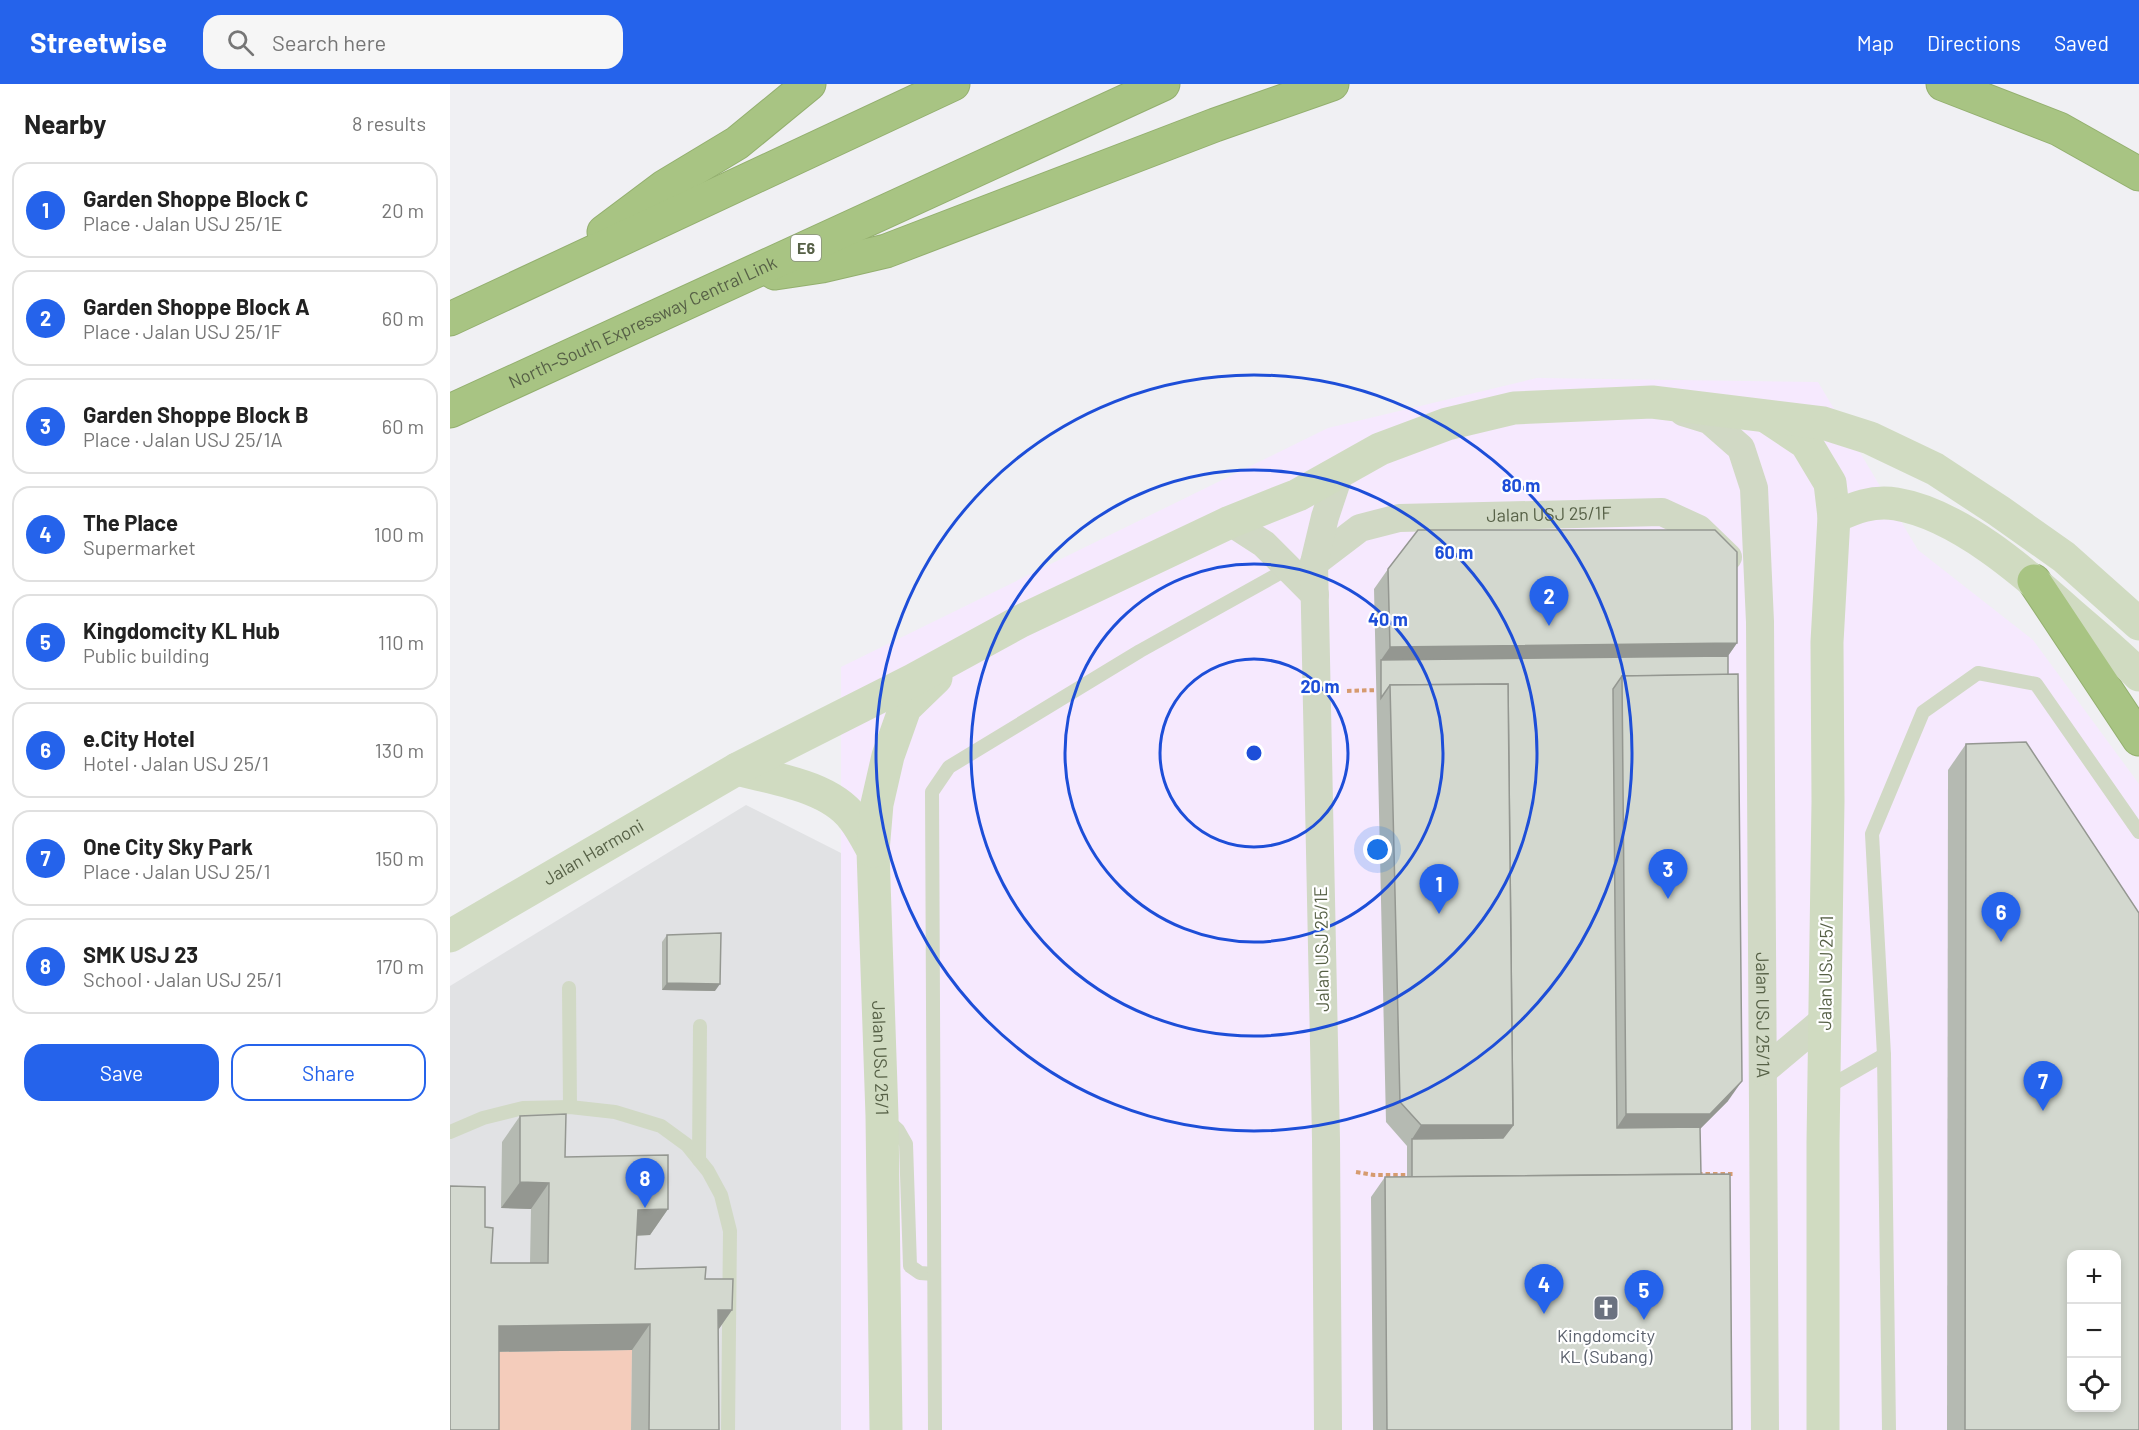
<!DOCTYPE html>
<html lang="en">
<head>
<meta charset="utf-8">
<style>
	body { margin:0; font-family:Barlow,sans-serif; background:#f6f6f6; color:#222 }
	.controls { position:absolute; right:18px; bottom:18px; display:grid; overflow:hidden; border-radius:12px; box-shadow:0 3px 9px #0003 }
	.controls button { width:54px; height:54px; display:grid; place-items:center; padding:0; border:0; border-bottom:2px solid #e0e0e0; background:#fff; color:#222; font:30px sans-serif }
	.you { position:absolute; left:928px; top:766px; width:21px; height:21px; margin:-15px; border:4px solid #fff; border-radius:50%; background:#1a73e8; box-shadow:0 0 0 9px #1a73e833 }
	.badge { display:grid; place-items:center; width:39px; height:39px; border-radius:50%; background:#2563eb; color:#fff; font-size:20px; font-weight:700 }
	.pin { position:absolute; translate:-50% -50px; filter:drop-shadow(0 2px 3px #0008) }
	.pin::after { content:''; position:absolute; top:32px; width:21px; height:18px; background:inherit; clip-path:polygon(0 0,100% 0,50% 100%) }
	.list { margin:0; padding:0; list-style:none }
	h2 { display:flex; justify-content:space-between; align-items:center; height:78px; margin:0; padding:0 24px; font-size:26px }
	h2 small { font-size:20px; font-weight:400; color:#767676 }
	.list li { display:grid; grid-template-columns:39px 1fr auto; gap:18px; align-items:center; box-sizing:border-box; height:96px; margin:0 12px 12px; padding:0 12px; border:2px solid #e0e0e0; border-radius:18px }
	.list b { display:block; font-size:22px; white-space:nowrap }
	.list p { margin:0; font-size:20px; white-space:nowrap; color:#767676 }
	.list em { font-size:20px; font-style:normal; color:#767676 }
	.actions { display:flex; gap:12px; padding:18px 24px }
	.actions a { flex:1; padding:14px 0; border:2px solid #2563eb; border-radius:18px; text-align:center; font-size:21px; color:#2563eb }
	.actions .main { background:#2563eb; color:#fff }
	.icon { flex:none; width:33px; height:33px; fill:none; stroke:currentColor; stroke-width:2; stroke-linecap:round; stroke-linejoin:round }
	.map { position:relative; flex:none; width:1689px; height:1346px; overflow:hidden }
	header { display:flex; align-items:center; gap:36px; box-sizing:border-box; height:84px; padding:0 30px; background:#2563eb; color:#fff }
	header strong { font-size:28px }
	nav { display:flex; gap:33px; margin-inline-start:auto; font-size:21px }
	.search { width:420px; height:54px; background:#f6f6f6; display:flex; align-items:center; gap:15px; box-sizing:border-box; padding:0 21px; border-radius:18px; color:#767676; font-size:22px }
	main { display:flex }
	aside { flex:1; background:#fff }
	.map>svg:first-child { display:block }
	.commercial { fill:#f6e9fe; fill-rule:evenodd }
	.education { fill:#e1e2e4 }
	.green { fill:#f4ccbb }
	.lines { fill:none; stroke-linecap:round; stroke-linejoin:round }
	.highway-casing { stroke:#93af6e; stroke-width:35 }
	.path { stroke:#d69b6f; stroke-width:4; stroke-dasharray:4.5 3; stroke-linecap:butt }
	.lane { stroke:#d1d9c5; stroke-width:14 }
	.street { stroke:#d1d9c5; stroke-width:28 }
	.secondary { stroke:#d0dbc1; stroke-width:33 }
	.highway { stroke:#a8c483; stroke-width:33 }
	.wall { fill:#b5bab2 }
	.shaded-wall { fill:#949791 }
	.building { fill:#d3d8cf; stroke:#949791; stroke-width:1.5; fill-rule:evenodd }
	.ring { fill:none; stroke:#1d4ed8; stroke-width:3 }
	.labels { text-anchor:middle; stroke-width:4.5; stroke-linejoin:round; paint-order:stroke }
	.shield { fill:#fff; stroke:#89907e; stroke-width:1.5 }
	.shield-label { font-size:16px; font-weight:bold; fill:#566046 }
	.street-label { font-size:18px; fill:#566046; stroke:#fff }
	.worship-label { font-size:18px; fill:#5b616d; stroke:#fff }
	.centre { fill:#1d4ed8; stroke:#fff; stroke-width:3 }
	.ring-label { font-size:18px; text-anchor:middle; font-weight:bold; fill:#1d4ed8; stroke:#fff; stroke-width:4.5; stroke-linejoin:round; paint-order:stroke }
</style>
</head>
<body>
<header>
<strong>Streetwise</strong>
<div class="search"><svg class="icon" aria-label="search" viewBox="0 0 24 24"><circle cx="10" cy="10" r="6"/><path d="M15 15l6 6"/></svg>Search here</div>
<nav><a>Map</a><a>Directions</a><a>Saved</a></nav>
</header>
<main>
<aside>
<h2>Nearby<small>8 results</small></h2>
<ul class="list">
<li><span class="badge">1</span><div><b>Garden Shoppe Block C</b><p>Place · Jalan USJ 25/1E</p></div><em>20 m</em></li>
<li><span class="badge">2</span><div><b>Garden Shoppe Block A</b><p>Place · Jalan USJ 25/1F</p></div><em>60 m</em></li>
<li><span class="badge">3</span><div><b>Garden Shoppe Block B</b><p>Place · Jalan USJ 25/1A</p></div><em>60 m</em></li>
<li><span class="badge">4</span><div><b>The Place</b><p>Supermarket</p></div><em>100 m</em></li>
<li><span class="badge">5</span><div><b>Kingdomcity KL Hub</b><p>Public building</p></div><em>110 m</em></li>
<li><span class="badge">6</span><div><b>e.City Hotel</b><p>Hotel · Jalan USJ 25/1</p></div><em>130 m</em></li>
<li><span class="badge">7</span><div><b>One City Sky Park</b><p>Place · Jalan USJ 25/1</p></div><em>150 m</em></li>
<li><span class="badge">8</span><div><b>SMK USJ 23</b><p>School · Jalan USJ 25/1</p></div><em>170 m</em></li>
</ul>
<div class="actions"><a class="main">Save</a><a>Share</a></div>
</aside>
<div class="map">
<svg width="1689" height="1346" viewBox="0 0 1689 1346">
	<rect width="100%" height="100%" fill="#f0f0f3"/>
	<!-- commercial -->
	<path class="commercial" d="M1087,294L1368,298L1468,466L1583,556L1689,700V1346H391V583L878,344ZM1622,1170H1666V1324H1622Z"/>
	<!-- education -->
	<polygon class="education" points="296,721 391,769 391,1346 0,1346 0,902"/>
	<!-- green -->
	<polygon class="green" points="182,1266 181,1346 31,1346 31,1268"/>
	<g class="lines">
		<!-- highway casing -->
		<g class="highway-casing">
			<g id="highway">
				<polyline points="1493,0 1609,45 1689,90"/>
				<polyline points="154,148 214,103 287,59 359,0"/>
				<polyline points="325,189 372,182 436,167 765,41 882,0"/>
				<polyline points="0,235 503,0"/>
				<path id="s5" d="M0,327L713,0"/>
				<polyline points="1584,497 1689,655"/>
			</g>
		</g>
		<!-- path -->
		<g class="path">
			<polyline points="897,607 928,606"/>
			<polyline points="906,1088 924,1091 962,1091"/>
			<polyline points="1248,1090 1283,1090"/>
		</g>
		<!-- lane -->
		<g class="lane">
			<polyline points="119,904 120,1023"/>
			<polyline points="1376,1004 1434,971"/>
			<polyline points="437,1036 448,1046 456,1060 460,1182 470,1189 484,1190"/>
			<polyline points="0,1048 33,1034 73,1024 120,1023 165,1028 211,1042 237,1061 258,1087 271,1111 280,1147 278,1346"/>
			<polyline points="249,1076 250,942"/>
			<polyline points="485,1346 482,708 499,683 690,567 839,484"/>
			<polyline points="1439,1346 1434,971 1422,750 1473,628 1528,589 1586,600 1689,748"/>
		</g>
		<!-- street -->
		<g class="street">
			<path id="s1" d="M1233,328L1259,336L1291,364L1304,404L1310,538L1315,1346"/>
			<polyline points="780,438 814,460 865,511"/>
			<path id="s2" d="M864,479L910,444L949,434L1212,428L1249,445L1278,473"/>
			<polyline points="1313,987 1375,935"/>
			<polyline points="878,1346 876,1055 864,479 875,433 890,388"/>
		</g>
		<!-- secondary -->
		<g class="secondary">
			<polyline points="1320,335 1356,359 1380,399 1384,433 1377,558 1378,717 1373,1059 1373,1346"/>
			<path d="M1384,433C1404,424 1423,416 1446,420C1508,430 1575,489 1621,530C1644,550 1667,569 1689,591"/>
			<path id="s3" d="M287,685C324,695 379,702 403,734C411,744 417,756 423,767L432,1032L436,1346"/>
			<polyline points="423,767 427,720 438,672 455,624 486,594"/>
			<path id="s4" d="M0,852L287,685L463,596L571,537L780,438L848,411L930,365L997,340L1064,324L1202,318L1373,339L1420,354L1485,385L1549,427L1614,473L1689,540"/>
		</g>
		<!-- highway -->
		<use href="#highway" class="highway"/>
	</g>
	<!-- wall -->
	<g class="wall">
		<polygon points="938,485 1287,559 1278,572 1278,1017 1250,1045 1251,1090 1282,1346 923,1346 921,1113 935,1093 957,1093 957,1062 936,1038 924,505"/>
		<polygon points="1516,660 1689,1346 1497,1346 1498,686"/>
		<polygon points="217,851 265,907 212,906 212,858"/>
		<polygon points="70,1032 115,1073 218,1125 200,1151 187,1152 185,1185 255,1195 282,1226 268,1246 269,1346 181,1346 182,1266 49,1268 35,1143 41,1179 80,1179 81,1125 51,1124 52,1058"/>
	</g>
	<!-- shaded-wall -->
	<g class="shaded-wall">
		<polygon points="1287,559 1273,579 931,576 940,563"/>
		<polygon points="217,899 270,900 265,907 212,906"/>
		<polygon points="1292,997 1278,1017 1245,1050 1162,1051 1176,1030"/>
		<polygon points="971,1041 1063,1041 1049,1061 962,1055"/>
		<polygon points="70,1098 99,1099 81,1125 51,1124"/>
		<polygon points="218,1125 200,1151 169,1152 188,1126"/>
		<polygon points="268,1226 282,1226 264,1252"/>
		<polygon points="200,1240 182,1266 31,1268 49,1242"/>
	</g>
	<!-- building -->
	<g class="building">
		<polygon points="968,446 1265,446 1287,468 1287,559 940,563 938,485"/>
		<polygon points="1278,572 1278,591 1172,592 1163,605 1167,1044 1250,1043 1251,1090 962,1093 962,1055 1053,1054 1063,1041 1058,600 940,601 931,614 931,576"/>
		<polygon points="1288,590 1292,997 1260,1030 1176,1030 1172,592"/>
		<polygon points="1058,600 1063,1041 971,1041 950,1018 940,601"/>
		<path d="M1576,658L1689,829V1346H1515L1516,660ZM1622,1170H1666V1323H1622Z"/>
		<polygon points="271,849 270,900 217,899 217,851"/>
		<polygon points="116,1030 115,1073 218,1071 218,1125 188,1126 185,1185 256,1183 255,1195 283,1195 282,1226 268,1226 269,1346 199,1346 200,1240 49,1242 49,1346 0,1346 0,1102 35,1103 35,1143 43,1144 41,1179 98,1179 99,1099 70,1098 70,1032"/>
		<polygon points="1280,1090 1282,1346 937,1346 935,1093"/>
	</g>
	<!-- distance rings -->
	<g class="ring">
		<circle cx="804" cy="669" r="94"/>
		<circle cx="804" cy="669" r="189"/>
		<circle cx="804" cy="669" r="283"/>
		<circle cx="804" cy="669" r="378"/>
	</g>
	<!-- icons -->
	<defs>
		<g id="church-square" transform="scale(1.35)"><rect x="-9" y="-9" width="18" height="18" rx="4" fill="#6b7280" stroke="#fff"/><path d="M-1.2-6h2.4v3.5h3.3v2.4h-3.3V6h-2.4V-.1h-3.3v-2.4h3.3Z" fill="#fff"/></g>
	</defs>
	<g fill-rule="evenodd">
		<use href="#church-square" x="1156" y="1224"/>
	</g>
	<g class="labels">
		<!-- shield labels -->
		<rect class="shield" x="341" y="151" width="30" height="26" rx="4.5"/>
		<g class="shield-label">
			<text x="356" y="170">E6</text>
		</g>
		<!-- street labels -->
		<g class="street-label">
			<text dy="6" stroke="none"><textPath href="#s5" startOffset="212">North–South Expressway Central Link</textPath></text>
			<text dy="6" stroke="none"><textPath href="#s2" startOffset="248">Jalan USJ 25/1F</textPath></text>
			<text dy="6" stroke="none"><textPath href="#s4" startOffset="166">Jalan Harmoni</textPath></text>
			<text transform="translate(872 865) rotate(-91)" y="6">Jalan USJ 25/1E</text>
			<text transform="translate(1376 889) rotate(-89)" y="6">Jalan USJ 25/1</text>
			<text dy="6" stroke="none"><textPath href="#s1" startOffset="639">Jalan USJ 25/1A</textPath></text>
			<text dy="6" stroke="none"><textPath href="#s3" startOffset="374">Jalan USJ 25/1</textPath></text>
		</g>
		<!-- worship labels -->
		<g class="worship-label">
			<text x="1156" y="1258">Kingdomcity<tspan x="1156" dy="21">KL (Subang)</tspan></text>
		</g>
	</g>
	<circle cx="804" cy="669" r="9" class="centre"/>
	<g class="ring-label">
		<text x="1071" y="408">80 m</text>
		<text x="1004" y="475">60 m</text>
		<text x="938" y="542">40 m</text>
		<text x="870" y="609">20 m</text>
	</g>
</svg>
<div class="controls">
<button>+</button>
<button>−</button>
<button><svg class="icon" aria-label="locate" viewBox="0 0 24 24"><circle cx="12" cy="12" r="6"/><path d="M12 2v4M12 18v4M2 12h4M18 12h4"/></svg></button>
</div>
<div class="you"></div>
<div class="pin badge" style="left:989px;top:830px">1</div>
<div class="pin badge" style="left:1099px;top:542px">2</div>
<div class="pin badge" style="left:1218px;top:815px">3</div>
<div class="pin badge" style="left:1094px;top:1230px">4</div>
<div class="pin badge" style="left:1194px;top:1236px">5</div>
<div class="pin badge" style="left:1551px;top:858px">6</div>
<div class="pin badge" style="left:1593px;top:1027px">7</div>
<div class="pin badge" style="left:195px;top:1124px">8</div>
</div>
</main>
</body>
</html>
